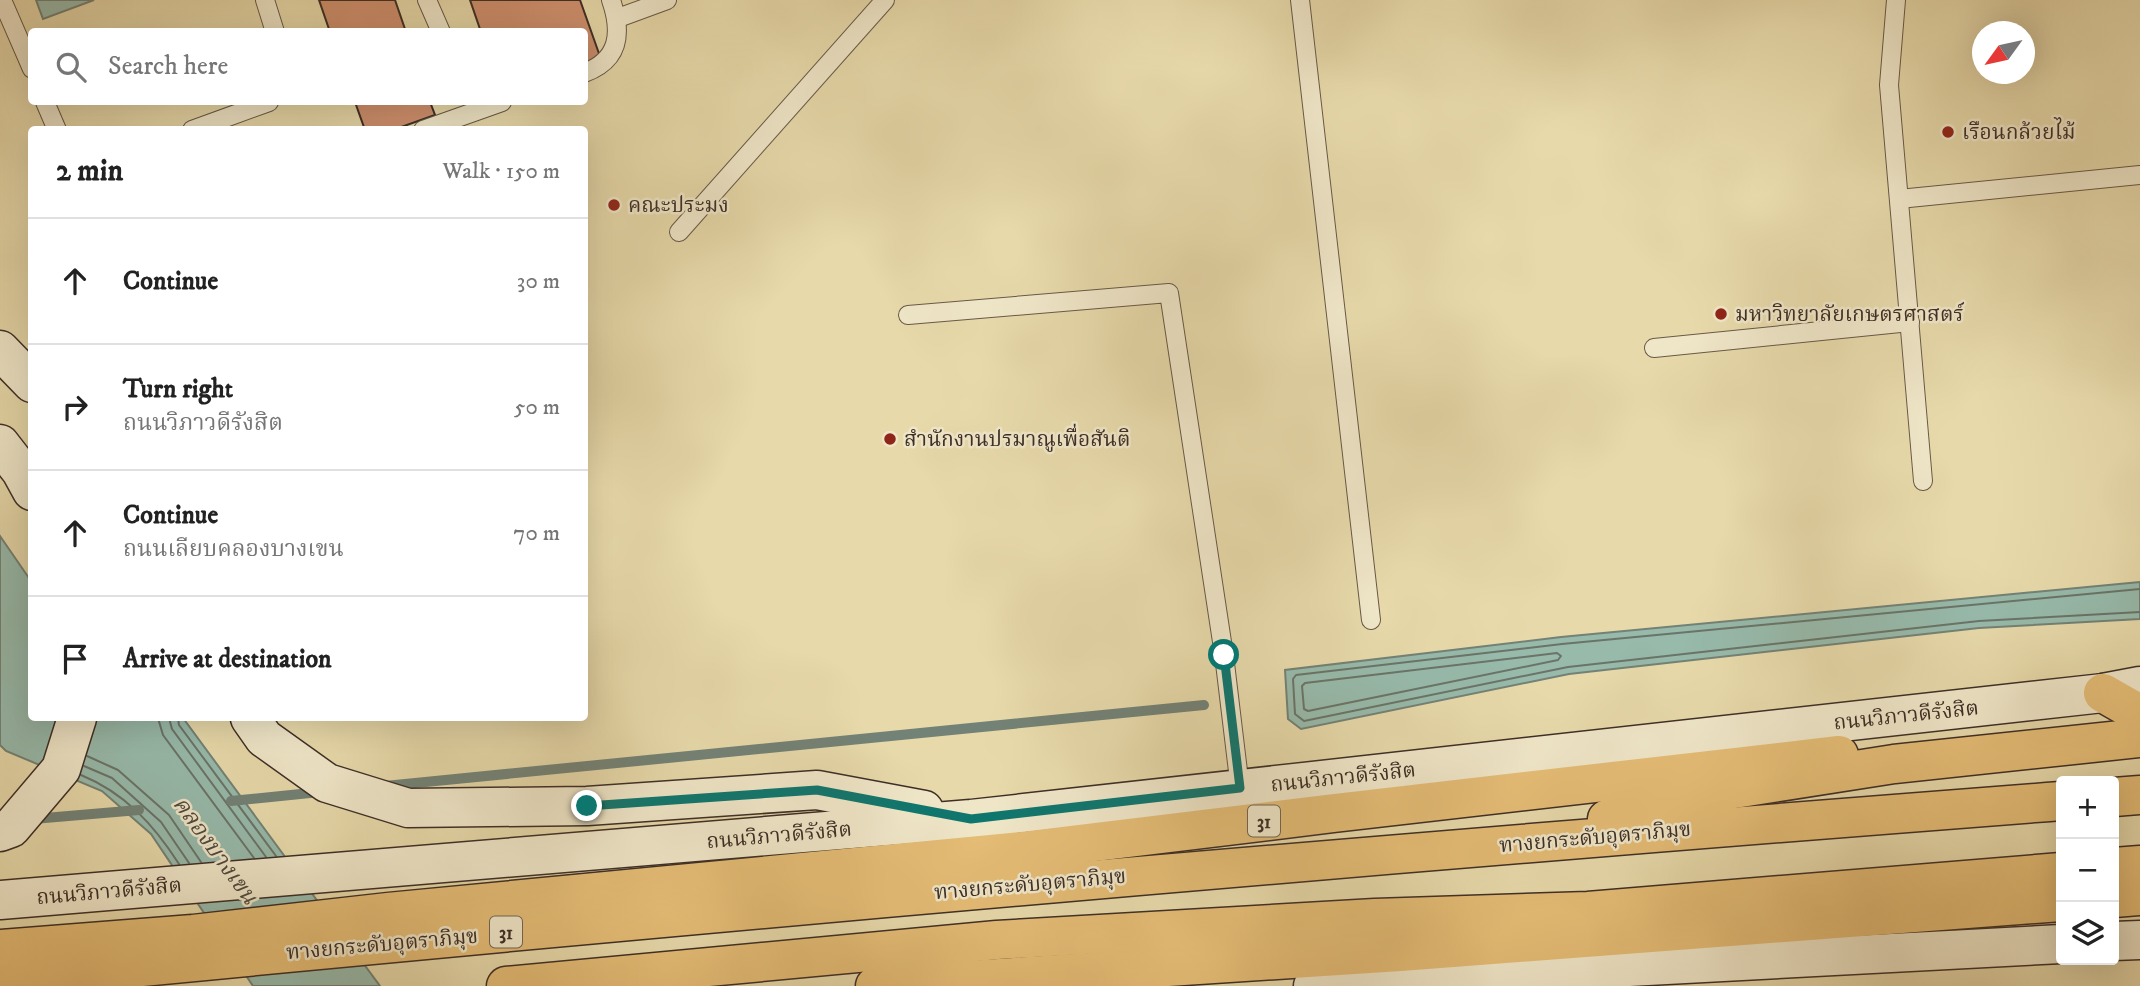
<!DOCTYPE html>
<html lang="en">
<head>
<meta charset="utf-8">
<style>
	body { margin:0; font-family:"IM FELL DW Pica","Noto Serif Thai",serif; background:#f2f2f2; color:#222 }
	.controls { position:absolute; right:21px; bottom:21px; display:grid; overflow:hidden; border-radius:7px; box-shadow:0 7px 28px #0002 }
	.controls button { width:63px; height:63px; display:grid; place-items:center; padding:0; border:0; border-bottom:2px solid #e0e0e0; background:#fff; color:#222; font:35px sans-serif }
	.compass { position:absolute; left:1972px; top:21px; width:63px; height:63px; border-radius:50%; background:#fff; box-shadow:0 7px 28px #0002; rotate:237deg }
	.stop { position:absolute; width:21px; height:21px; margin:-16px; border:5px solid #0f766e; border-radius:50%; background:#fff }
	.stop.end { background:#0f766e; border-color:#fff; box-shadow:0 2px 7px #0008 }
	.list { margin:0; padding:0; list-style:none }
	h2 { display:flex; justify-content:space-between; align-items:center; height:91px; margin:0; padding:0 28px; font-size:30px }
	h2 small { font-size:23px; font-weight:400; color:#767676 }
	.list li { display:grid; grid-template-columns:46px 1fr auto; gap:21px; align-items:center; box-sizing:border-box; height:126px; padding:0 28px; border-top:2px solid #e0e0e0 }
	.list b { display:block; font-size:26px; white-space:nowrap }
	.list p { margin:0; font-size:23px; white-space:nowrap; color:#767676 }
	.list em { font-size:23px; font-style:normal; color:#767676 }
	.icon { flex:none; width:38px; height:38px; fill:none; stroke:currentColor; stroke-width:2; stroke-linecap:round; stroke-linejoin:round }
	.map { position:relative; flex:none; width:2140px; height:986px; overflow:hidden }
	.search { position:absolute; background:#fff; box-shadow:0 7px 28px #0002; left:28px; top:28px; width:560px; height:77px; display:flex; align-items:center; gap:18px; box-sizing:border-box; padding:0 24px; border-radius:7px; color:#767676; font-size:26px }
	.panel { position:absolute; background:#fff; box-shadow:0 7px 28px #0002; left:28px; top:126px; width:560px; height:595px; border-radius:7px }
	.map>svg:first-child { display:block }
	.water { fill:#97baab; stroke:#738276; stroke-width:2 }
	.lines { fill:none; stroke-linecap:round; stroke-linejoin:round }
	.shore { stroke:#6a7468; stroke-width:2 }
	.stream { stroke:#738276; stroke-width:10 }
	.building { fill:#ce906e; stroke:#3d2e26; stroke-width:2 }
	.service-casing { stroke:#685947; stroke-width:20 }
	.secondary-casing { stroke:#3d2e26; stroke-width:41 }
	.trunk-casing { stroke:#3d2e26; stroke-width:41 }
	.motorway-casing { stroke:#3d2e26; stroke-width:41 }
	.service { stroke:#efe6c8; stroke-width:18 }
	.secondary { stroke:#efe6c8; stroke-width:38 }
	.trunk { stroke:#e4bc75; stroke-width:38 }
	.motorway { stroke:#e4bc75; stroke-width:38 }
	.route { stroke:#0f766e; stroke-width:9 }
	.poi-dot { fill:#8f2418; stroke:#efe6c8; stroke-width:2.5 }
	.labels { text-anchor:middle; stroke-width:5; stroke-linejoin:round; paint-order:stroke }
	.shield { fill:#efe6c8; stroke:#726557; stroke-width:2 }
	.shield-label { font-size:19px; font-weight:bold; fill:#3d2e26 }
	.poi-label { font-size:21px; fill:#3d2e26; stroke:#efe6c8; text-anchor:start }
	.street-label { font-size:21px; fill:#3d2e26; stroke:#efe6c8 }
	.water-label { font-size:23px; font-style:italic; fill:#4f4a41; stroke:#efe6c8 }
</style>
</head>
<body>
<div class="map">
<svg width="2140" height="986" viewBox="0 0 2140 986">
	<rect width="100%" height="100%" fill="#e7d9aa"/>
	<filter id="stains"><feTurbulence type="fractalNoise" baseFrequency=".00286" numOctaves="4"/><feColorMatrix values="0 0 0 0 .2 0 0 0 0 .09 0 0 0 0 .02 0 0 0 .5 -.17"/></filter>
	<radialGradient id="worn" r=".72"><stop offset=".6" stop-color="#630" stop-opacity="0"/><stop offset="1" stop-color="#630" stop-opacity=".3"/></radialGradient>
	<!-- water -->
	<g class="water">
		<polygon points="36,0 94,0 43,19"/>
		<polygon points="0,536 31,581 32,718 183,718 380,986 253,986 151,834 102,791 6,751 0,745"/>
		<polygon points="2140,582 2140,619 1979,628 1569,674 1301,729 1288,719 1285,670 1561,637"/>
	</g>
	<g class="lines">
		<!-- shore -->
		<g class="shore">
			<polyline points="2140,589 1562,644 1296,675 1293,679 1295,714 1304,721 1568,667 1979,621 2140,612"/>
			<polygon points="1557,653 1561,656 1558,660 1308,711 1304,709 1302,686 1305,683"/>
			<polyline points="158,718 163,735 254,858"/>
			<polyline points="169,718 172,729 266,857"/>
			<polyline points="178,718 179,725 276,856"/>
			<polyline points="87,756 118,770 169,815 201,862"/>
			<polyline points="84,766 112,778 161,822 189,863"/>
			<path d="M81,775C125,793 154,825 179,864"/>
		</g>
		<!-- stream -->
		<g class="stream">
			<polyline points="385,786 1204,705"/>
			<polyline points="231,801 320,792"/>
			<polyline points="33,819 139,810"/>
		</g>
	</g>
	<!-- building -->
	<g class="building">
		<polygon points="319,0 395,0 406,32 330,32"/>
		<polygon points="470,0 580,0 602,62 584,68 584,32 481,32"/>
		<polygon points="355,102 430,102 435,115 393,130 365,130"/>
	</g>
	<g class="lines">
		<!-- service casing -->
		<g class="service-casing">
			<g id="service">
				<polyline points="2,0 32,69"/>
				<polyline points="265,0 275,32"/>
				<polyline points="427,0 441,32"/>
				<polyline points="1300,0 1371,620"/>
				<polyline points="1896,0 1889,85 1923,481"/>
				<polyline points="618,18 667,0"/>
				<path d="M584,73C620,60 622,32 611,0"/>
				<polyline points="45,102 57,130"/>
				<polyline points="192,130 269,102"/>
				<polyline points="423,130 502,102"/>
				<polyline points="1899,199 2140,175"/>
				<polyline points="679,232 885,0"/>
				<polyline points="908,315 1169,293 1224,655 1240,788"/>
				<polyline points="1654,348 1910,322"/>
			</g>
		</g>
		<!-- secondary casing -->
		<g class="secondary-casing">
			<g id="secondary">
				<polyline points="0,350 32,383"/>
				<polyline points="0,444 21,471 32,491"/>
				<polyline points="250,718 264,738 327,783 408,808 587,806 817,790 924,810"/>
				<polyline points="0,832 11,828 61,769 77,718"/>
				<polyline points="0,900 971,819 2103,693 2140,686"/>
				<polyline points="2114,941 2140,940"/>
				<polyline points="1313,986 1404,979 2061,944"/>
			</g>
		</g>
		<!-- trunk casing -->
		<g class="trunk-casing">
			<g id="trunk">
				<polyline points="2103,693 2140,714"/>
				<polyline points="2114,898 2140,896"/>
				<polyline points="0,949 193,934 388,912 1021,851 1334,813 1839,755"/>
				<polyline points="875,986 1400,952 2061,902"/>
			</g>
		</g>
		<!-- motorway casing -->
		<g class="motorway-casing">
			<g id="motorway">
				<polyline points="2114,797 2140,795"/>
				<polyline points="1607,819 1683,797 1894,764 2140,738"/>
				<polyline points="2114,867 2140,865"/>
				<path d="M0,981C686,913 1373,854 2061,801"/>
				<polyline points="506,986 997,940 1375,918 1588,911 2061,872"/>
			</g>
		</g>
		<!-- service -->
		<use href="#service" class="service"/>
		<!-- secondary -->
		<use href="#secondary" class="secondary"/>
		<!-- trunk -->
		<use href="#trunk" class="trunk"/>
		<!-- motorway -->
		<use href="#motorway" class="motorway"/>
	</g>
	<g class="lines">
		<!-- route -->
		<polyline class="route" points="587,806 817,790 971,819 1240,788 1224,655"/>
	</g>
	<!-- markers -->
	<g class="poi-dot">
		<circle cx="1948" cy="132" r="7"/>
		<circle cx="614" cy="205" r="7"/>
		<circle cx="1721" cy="314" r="7"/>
		<circle cx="890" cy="439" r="7"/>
	</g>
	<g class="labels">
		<!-- shield labels -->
		<g class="shield">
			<rect x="1248" y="805.5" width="32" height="31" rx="5"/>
			<rect x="490" y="916.5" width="32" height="31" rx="5"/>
		</g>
		<g class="shield-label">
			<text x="1264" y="828">31</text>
			<text x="506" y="939">31</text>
		</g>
		<!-- poi labels -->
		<g class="poi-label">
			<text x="1962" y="139">เรือนกล้วยไม้</text>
			<text x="628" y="212">คณะประมง</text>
			<text x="1735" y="321">มหาวิทยาลัยเกษตรศาสตร์</text>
			<text x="904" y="446">สำนักงานปรมาณูเพื่อสันติ</text>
		</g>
		<!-- street labels -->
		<g class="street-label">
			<text transform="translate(1906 715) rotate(-6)" y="7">ถนนวิภาวดีรังสิต</text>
			<text transform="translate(1343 777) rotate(-6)" y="7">ถนนวิภาวดีรังสิต</text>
			<text transform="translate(779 835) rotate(-5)" y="7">ถนนวิภาวดีรังสิต</text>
			<text transform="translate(1595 837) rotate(-5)" y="7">ทางยกระดับอุตราภิมุข</text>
			<text transform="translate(1030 884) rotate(-5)" y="7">ทางยกระดับอุตราภิมุข</text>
			<text transform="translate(109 891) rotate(-5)" y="7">ถนนวิภาวดีรังสิต</text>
			<text transform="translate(382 944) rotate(-5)" y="7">ทางยกระดับอุตราภิมุข</text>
		</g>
		<!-- water labels -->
		<g class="water-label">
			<text transform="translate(216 850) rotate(54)" y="8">คลองบางเขน</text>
		</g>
	</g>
	<rect width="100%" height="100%" filter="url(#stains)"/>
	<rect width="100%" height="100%" fill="url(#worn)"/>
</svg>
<div class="controls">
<button>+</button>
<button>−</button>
<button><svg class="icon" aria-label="layers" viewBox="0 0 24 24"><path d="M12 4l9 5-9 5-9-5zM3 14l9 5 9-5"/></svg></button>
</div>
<svg class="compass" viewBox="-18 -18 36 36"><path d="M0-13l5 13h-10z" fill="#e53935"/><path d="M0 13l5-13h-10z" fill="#767676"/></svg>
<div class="stop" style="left:1224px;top:655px"></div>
<div class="stop end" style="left:587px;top:806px"></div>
<div class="search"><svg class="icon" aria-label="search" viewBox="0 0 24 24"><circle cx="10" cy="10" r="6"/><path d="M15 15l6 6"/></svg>Search here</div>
<section class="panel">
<h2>2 min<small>Walk · 150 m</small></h2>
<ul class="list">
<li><svg class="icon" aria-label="ahead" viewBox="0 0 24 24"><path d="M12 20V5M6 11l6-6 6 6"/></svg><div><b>Continue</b></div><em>30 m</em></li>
<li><svg class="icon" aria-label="right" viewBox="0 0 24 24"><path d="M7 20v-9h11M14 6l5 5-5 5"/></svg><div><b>Turn right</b><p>ถนนวิภาวดีรังสิต</p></div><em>50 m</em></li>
<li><svg class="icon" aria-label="ahead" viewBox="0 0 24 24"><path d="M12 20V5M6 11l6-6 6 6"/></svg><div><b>Continue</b><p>ถนนเลียบคลองบางเขน</p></div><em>70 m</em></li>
<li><svg class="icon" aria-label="arrive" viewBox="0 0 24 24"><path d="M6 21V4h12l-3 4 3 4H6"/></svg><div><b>Arrive at destination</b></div></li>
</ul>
</section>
</div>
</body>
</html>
